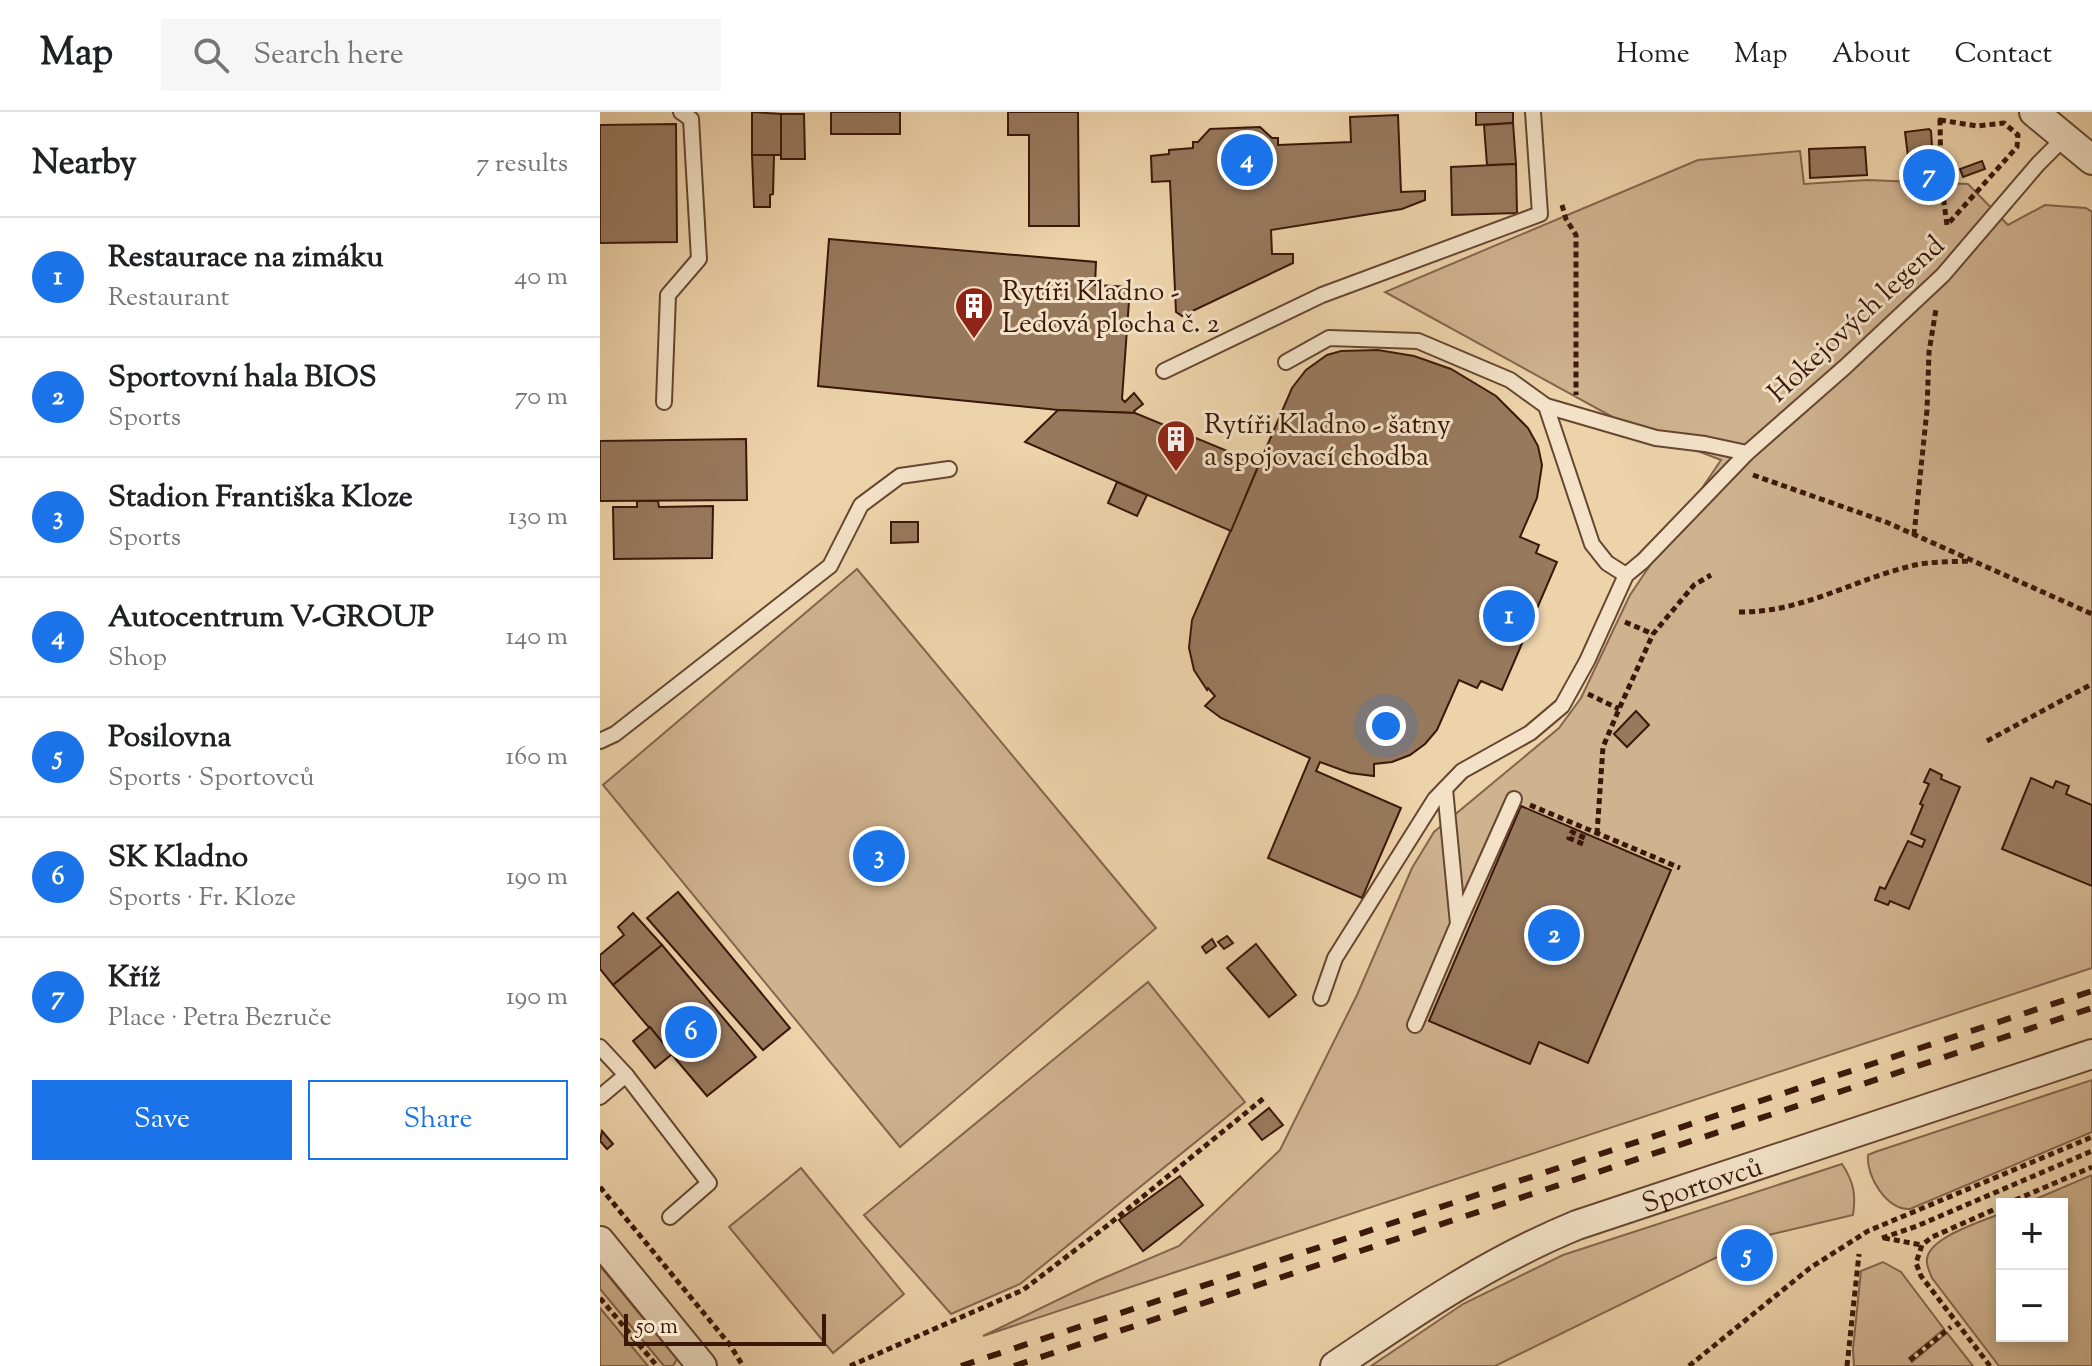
<!DOCTYPE html>
<html lang="en">
<head>
<meta charset="utf-8">
<style>
	body { margin:0; font-family:"Sorts Mill Goudy",serif; background:#f6f6f6; color:#202124 }
	.controls { position:absolute; right:24px; bottom:24px; display:grid; overflow:hidden; border-radius:0px; box-shadow:0 4px 12px #0003 }
	.controls button { width:72px; height:72px; display:grid; place-items:center; padding:0; border:0; border-bottom:2px solid #e0e0e0; background:#fff; color:#202124; font:40px sans-serif }
	.scale { position:absolute; left:24px; bottom:20px; width:202px; box-sizing:border-box; padding-left:8px; border:4px solid #3a1709; border-top:0; font-size:22px; line-height:28px; white-space:nowrap; color:#3a1709; -webkit-text-stroke:6px #f3e2c8; paint-order:stroke }
	.you { position:absolute; left:786px; top:614px; width:28px; height:28px; margin:-20px; border:6px solid #fff; border-radius:50%; background:#1a73e8; box-shadow:0 0 0 12px #1a73e833 }
	.badge { display:grid; place-items:center; width:52px; height:52px; border-radius:50%; background:#1a73e8; color:#fff; font-size:26px; font-weight:700 }
	.pin { position:absolute; translate:-50% -50%; border:4px solid #fff; box-shadow:0 2px 8px #0006 }
	.list { margin:0; padding:0; list-style:none }
	h2 { display:flex; justify-content:space-between; align-items:center; height:104px; margin:0; padding:0 32px; font-size:34px }
	h2 small { font-size:26px; font-weight:400; color:#757577 }
	.list li { display:grid; grid-template-columns:52px 1fr auto; gap:24px; align-items:center; box-sizing:border-box; height:120px; padding:0 32px; border-top:2px solid #e0e0e0 }
	.list b { display:block; font-size:30px; white-space:nowrap }
	.list p { margin:0; font-size:26px; white-space:nowrap; color:#757577 }
	.list em { font-size:26px; font-style:normal; color:#757577 }
	.actions { display:flex; gap:16px; padding:24px 32px }
	.actions a { flex:1; padding:18px 0; border:2px solid #1a73e8; border-radius:0px; text-align:center; font-size:28px; color:#1a73e8 }
	.actions .main { background:#1a73e8; color:#fff }
	.icon { flex:none; width:44px; height:44px; fill:none; stroke:currentColor; stroke-width:2; stroke-linecap:round; stroke-linejoin:round }
	.map { position:relative; flex:none; width:1492px; height:1254px; overflow:hidden }
	header { display:flex; align-items:center; gap:48px; box-sizing:border-box; height:112px; padding:0 40px; background:#fff; border-bottom:2px solid #e0e0e0 }
	header strong { font-size:38px }
	nav { display:flex; gap:44px; margin-inline-start:auto; font-size:28px }
	.search { width:560px; height:72px; background:#f6f6f6; display:flex; align-items:center; gap:20px; box-sizing:border-box; padding:0 28px; border-radius:0px; color:#757577; font-size:30px }
	main { display:flex }
	aside { flex:1; background:#fff }
	.map>svg:first-child { display:block }
	.green { fill:#cfb38f; stroke:#84654c; stroke-width:2 }
	.building { fill:#97795d; stroke:#3a1709; stroke-width:2 }
	.lines { fill:none; stroke-linecap:round; stroke-linejoin:round }
	.lane-casing { stroke:#674631; stroke-width:18 }
	.street-casing { stroke:#674631; stroke-width:32 }
	.path { stroke:#3a1709; stroke-width:5; stroke-dasharray:6 4; stroke-linecap:butt }
	.lane { stroke:#f3e2c8; stroke-width:14 }
	.street { stroke:#f3e2c8; stroke-width:28 }
	.rail { stroke:#3a1709; stroke-width:6; stroke-dasharray:14 14; stroke-linecap:butt }
	.labels { text-anchor:middle; stroke-width:6; stroke-linejoin:round; paint-order:stroke }
	.poi-label { font-size:28px; fill:#3a1709; stroke:#f3e2c8; text-anchor:start }
	.street-label { font-size:28px; fill:#3a1709; stroke:#f3e2c8 }
</style>
</head>
<body>
<header>
<strong>Map</strong>
<div class="search"><svg class="icon" aria-label="search" viewBox="0 0 24 24"><circle cx="10" cy="10" r="6"/><path d="M15 15l6 6"/></svg>Search here</div>
<nav><a>Home</a><a>Map</a><a>About</a><a>Contact</a></nav>
</header>
<main>
<aside>
<h2>Nearby<small>7 results</small></h2>
<ul class="list">
<li><span class="badge">1</span><div><b>Restaurace na zimáku</b><p>Restaurant</p></div><em>40 m</em></li>
<li><span class="badge">2</span><div><b>Sportovní hala BIOS</b><p>Sports</p></div><em>70 m</em></li>
<li><span class="badge">3</span><div><b>Stadion Františka Kloze</b><p>Sports</p></div><em>130 m</em></li>
<li><span class="badge">4</span><div><b>Autocentrum V-GROUP</b><p>Shop</p></div><em>140 m</em></li>
<li><span class="badge">5</span><div><b>Posilovna</b><p>Sports · Sportovců</p></div><em>160 m</em></li>
<li><span class="badge">6</span><div><b>SK Kladno</b><p>Sports · Fr. Kloze</p></div><em>190 m</em></li>
<li><span class="badge">7</span><div><b>Kříž</b><p>Place · Petra Bezruče</p></div><em>190 m</em></li>
</ul>
<div class="actions"><a class="main">Save</a><a>Share</a></div>
</aside>
<div class="map">
<svg width="1492" height="1254" viewBox="0 0 1492 1254">
	<rect width="100%" height="100%" fill="#edd3aa"/>
	<filter id="stains"><feTurbulence type="fractalNoise" baseFrequency=".0025" numOctaves="4"/><feColorMatrix values="0 0 0 0 .2 0 0 0 0 .09 0 0 0 0 .02 0 0 0 .5 -.17"/></filter>
	<radialGradient id="worn" r=".72"><stop offset=".6" stop-color="#630" stop-opacity="0"/><stop offset="1" stop-color="#630" stop-opacity=".3"/></radialGradient>
	<!-- green -->
	<g class="green">
		<polygon points="1200,39 1204,72 1267,68 1368,72 1408,113 1445,93 1486,96 1492,100 1492,856 383,1224 499,1168 579,1134 680,1038 757,883 812,756 834,720 959,616 981,586 1030,483 1121,348 1018,308 785,180 1098,48"/>
		<polygon points="257,457 556,816 300,1035 3,673"/>
		<polygon points="548,870 645,990 420,1172 351,1202 264,1103"/>
		<path d="M1492,968V1020L1310,1097C1287,1098 1266,1065 1268,1043L1275,1040Z"/>
		<path d="M1242,1052C1254,1070 1256,1083 1253,1103L1156,1126L895,1254H771L863,1192L963,1143Z"/>
		<polygon points="201,1056 304,1182 233,1241 129,1115"/>
		<path d="M1492,1063V1254H1399L1332,1166C1330,1160 1326,1154 1327,1147C1329,1125 1383,1109 1402,1101V1224H1462V1092H1424Z"/>
		<polygon points="1283,1150 1301,1160 1344,1217 1309,1246 1312,1250 1347,1221 1373,1254 1254,1254 1253,1237 1261,1159"/>
		<polygon points="0,1154 77,1247 73,1254 64,1254 0,1177"/>
		<polygon points="0,1196 48,1254 0,1254"/>
	</g>
	<!-- building -->
	<g class="building">
		<polygon points="152,0 181,2 181,43 152,43"/>
		<rect x="231" y="0" width="69" height="22"/>
		<polygon points="408,0 478,0 479,114 429,114 429,23 408,23"/>
		<polygon points="876,0 913,0 913,11 876,13"/>
		<polygon points="181,2 204,2 205,47 181,47"/>
		<polygon points="798,3 801,80 825,79 825,88 802,97 671,118 672,142 693,142 693,151 582,204 576,200 570,69 552,70 551,44 569,42 569,38 593,36 593,30 598,30 610,17 660,15 672,26 678,26 678,33 751,30 750,5"/>
		<polygon points="913,11 916,52 887,53 884,13"/>
		<polygon points="76,12 77,130 0,131 0,13"/>
		<polygon points="1329,17 1331,19 1333,49 1309,52 1305,20"/>
		<polygon points="1265,35 1267,63 1210,66 1209,37"/>
		<polygon points="152,43 174,43 173,82 170,83 170,95 154,95"/>
		<polygon points="1382,49 1385,57 1363,65 1360,57"/>
		<polygon points="916,52 917,101 852,103 851,55"/>
		<polygon points="229,127 496,150 495,173 530,175 522,287 525,290 534,281 543,292 534,299 535,301 458,298 218,274"/>
		<polygon points="778,238 814,244 851,257 896,284 928,316 938,334 942,353 937,386 920,425 939,433 936,441 957,450 902,578 881,569 877,576 859,568 837,618 825,632 810,643 792,650 774,652 774,664 750,661 720,650 716,659 801,696 762,786 668,746 710,646 621,606 605,594 615,584 608,576 607,578 594,558 589,536 592,508 692,276 706,258 727,243 741,239"/>
		<polygon points="458,298 535,301 659,352 631,419 425,330"/>
		<polygon points="146,327 147,388 0,389 0,329"/>
		<polygon points="517,370 547,383 537,404 508,391"/>
		<polygon points="37,389 58,389 59,395 113,394 112,446 14,447 13,395 37,395"/>
		<polygon points="291,410 318,410 318,430 291,431"/>
		<polygon points="1036,599 1049,613 1027,635 1014,622"/>
		<polygon points="1330,657 1342,663 1341,667 1360,675 1309,797 1290,789 1288,793 1275,788 1280,775 1285,777 1308,729 1322,735 1325,728 1311,722 1323,693 1320,692 1329,672 1324,670"/>
		<polygon points="1431,666 1453,676 1456,669 1469,674 1466,682 1492,693 1492,774 1402,737"/>
		<polygon points="921,694 1071,758 988,951 939,930 930,952 829,909"/>
		<polygon points="78,780 190,916 163,938 47,806"/>
		<polygon points="33,801 62,833 13,873 0,857 0,843 24,823 18,815"/>
		<polygon points="627,824 633,831 624,837 618,830"/>
		<polygon points="612,827 616,834 606,841 602,835"/>
		<polygon points="656,832 696,883 669,905 627,856"/>
		<polygon points="62,833 156,945 107,984 13,873"/>
		<polygon points="50,915 72,942 55,956 33,929"/>
		<polygon points="669,996 683,1013 662,1028 649,1012"/>
		<polygon points="2,1019 13,1032 7,1037 0,1029"/>
		<polygon points="580,1064 603,1093 543,1139 519,1108"/>
	</g>
	<g class="lines">
		<!-- lane casing -->
		<g class="lane-casing">
			<g id="lane">
				<polyline points="686,250 729,226 818,229 910,268 946,294 992,432 1007,451 1026,463"/>
				<polyline points="564,259 722,183 940,102 933,0"/>
				<polyline points="64,290 68,183 99,147 91,7 81,0"/>
				<polyline points="946,294 1056,326 1105,332 1147,341"/>
				<polyline points="0,629 15,622 230,454 261,393 300,364 349,357"/>
				<polyline points="858,812 914,687"/>
				<polyline points="721,886 735,846 835,687 862,659 930,621 962,594 987,549 1026,463 1043,449 1147,341 1245,255 1343,163 1438,52 1465,25"/>
				<polyline points="815,913 858,812 845,677"/>
				<polyline points="0,935 26,963"/>
				<polyline points="0,985 26,963 109,1071 70,1105"/>
			</g>
		</g>
		<!-- street casing -->
		<g class="street-casing">
			<g id="street">
				<polyline points="1434,0 1492,48"/>
				<polyline points="0,1129 102,1254"/>
				<path id="s1" d="M735,1254C813,1201 889,1149 977,1113L1492,942"/>
			</g>
		</g>
		<!-- path -->
		<g class="path">
			<polygon points="1340,8 1377,14 1404,11 1418,23 1417,35 1347,113 1341,69"/>
			<polyline points="962,93 966,107 976,123 976,283"/>
			<polyline points="1153,363 1286,410 1492,502"/>
			<polyline points="1314,423 1327,298 1329,240 1336,197"/>
			<path d="M1139,500C1201,501 1253,468 1311,454C1330,449 1352,450 1372,449"/>
			<polyline points="1025,510 1053,522"/>
			<polyline points="988,582 1019,597"/>
			<polyline points="1387,629 1492,572"/>
			<polyline points="930,693 1080,756"/>
			<polyline points="997,722 1003,635 1019,597 1053,522 1094,473 1111,463"/>
			<polyline points="983,732 969,726 972,720 985,726"/>
			<polyline points="0,1075 130,1233 143,1254"/>
			<polyline points="1406,1092 1492,1055"/>
			<polyline points="1282,1126 1317,1114 1492,1039"/>
			<polyline points="1284,1126 1322,1133"/>
			<polyline points="0,1186 57,1254"/>
			<polyline points="1310,1248 1351,1215"/>
			<polyline points="250,1254 423,1178 508,1113 664,986"/>
			<polyline points="1089,1254 1210,1156 1268,1119 1492,1025"/>
			<polyline points="1247,1254 1259,1142"/>
			<polyline points="1390,1254 1321,1164 1316,1151 1322,1133 1332,1125 1402,1094"/>
		</g>
		<!-- lane -->
		<use href="#lane" class="lane"/>
		<!-- street -->
		<use href="#street" class="street"/>
		<!-- rail -->
		<g class="rail">
			<polyline points="361,1254 1492,879"/>
			<polyline points="414,1254 1492,896"/>
		</g>
	</g>
	<!-- icons -->
	<defs>
		<g id="building-pin" transform="scale(2)"><path d="M0 17L-7.5 6A9.5 9.5 0 1 1 7.5 6Z" fill="#8f2418" stroke="#f3e2c8"/><path d="M-4-6H4V6H1V3H-1V6H-4ZM-2.5-4.3h1.7v1.8h-1.7ZM.8-4.3h1.7v1.8H.8ZM-2.5-1h1.7V.8h-1.7ZM.8-1h1.7V.8H.8Z" fill="#fff"/></g>
	</defs>
	<g fill-rule="evenodd">
		<use href="#building-pin" x="374" y="194"/>
		<use href="#building-pin" x="576" y="327"/>
	</g>
	<g class="labels">
		<!-- poi labels -->
		<g class="poi-label">
			<text x="402" y="188">Rytíři Kladno -<tspan x="402" dy="32">Ledová plocha č. 2</tspan></text>
			<text x="604" y="321">Rytíři Kladno - šatny<tspan x="604" dy="32">a spojovací chodba</tspan></text>
		</g>
		<!-- street labels -->
		<g class="street-label">
			<text transform="translate(1255 206) rotate(-43)" y="10">Hokejových legend</text>
			<text dy="10" stroke="none"><textPath href="#s1" startOffset="412">Sportovců</textPath></text>
		</g>
	</g>
	<rect width="100%" height="100%" filter="url(#stains)"/>
	<rect width="100%" height="100%" fill="url(#worn)"/>
</svg>
<div class="controls">
<button>+</button>
<button>−</button>
</div>
<div class="scale">50 m</div>
<div class="you"></div>
<div class="pin badge" style="left:909px;top:504px">1</div>
<div class="pin badge" style="left:954px;top:823px">2</div>
<div class="pin badge" style="left:279px;top:744px">3</div>
<div class="pin badge" style="left:647px;top:48px">4</div>
<div class="pin badge" style="left:1147px;top:1143px">5</div>
<div class="pin badge" style="left:91px;top:920px">6</div>
<div class="pin badge" style="left:1329px;top:63px">7</div>
</div>
</main>
</body>
</html>
